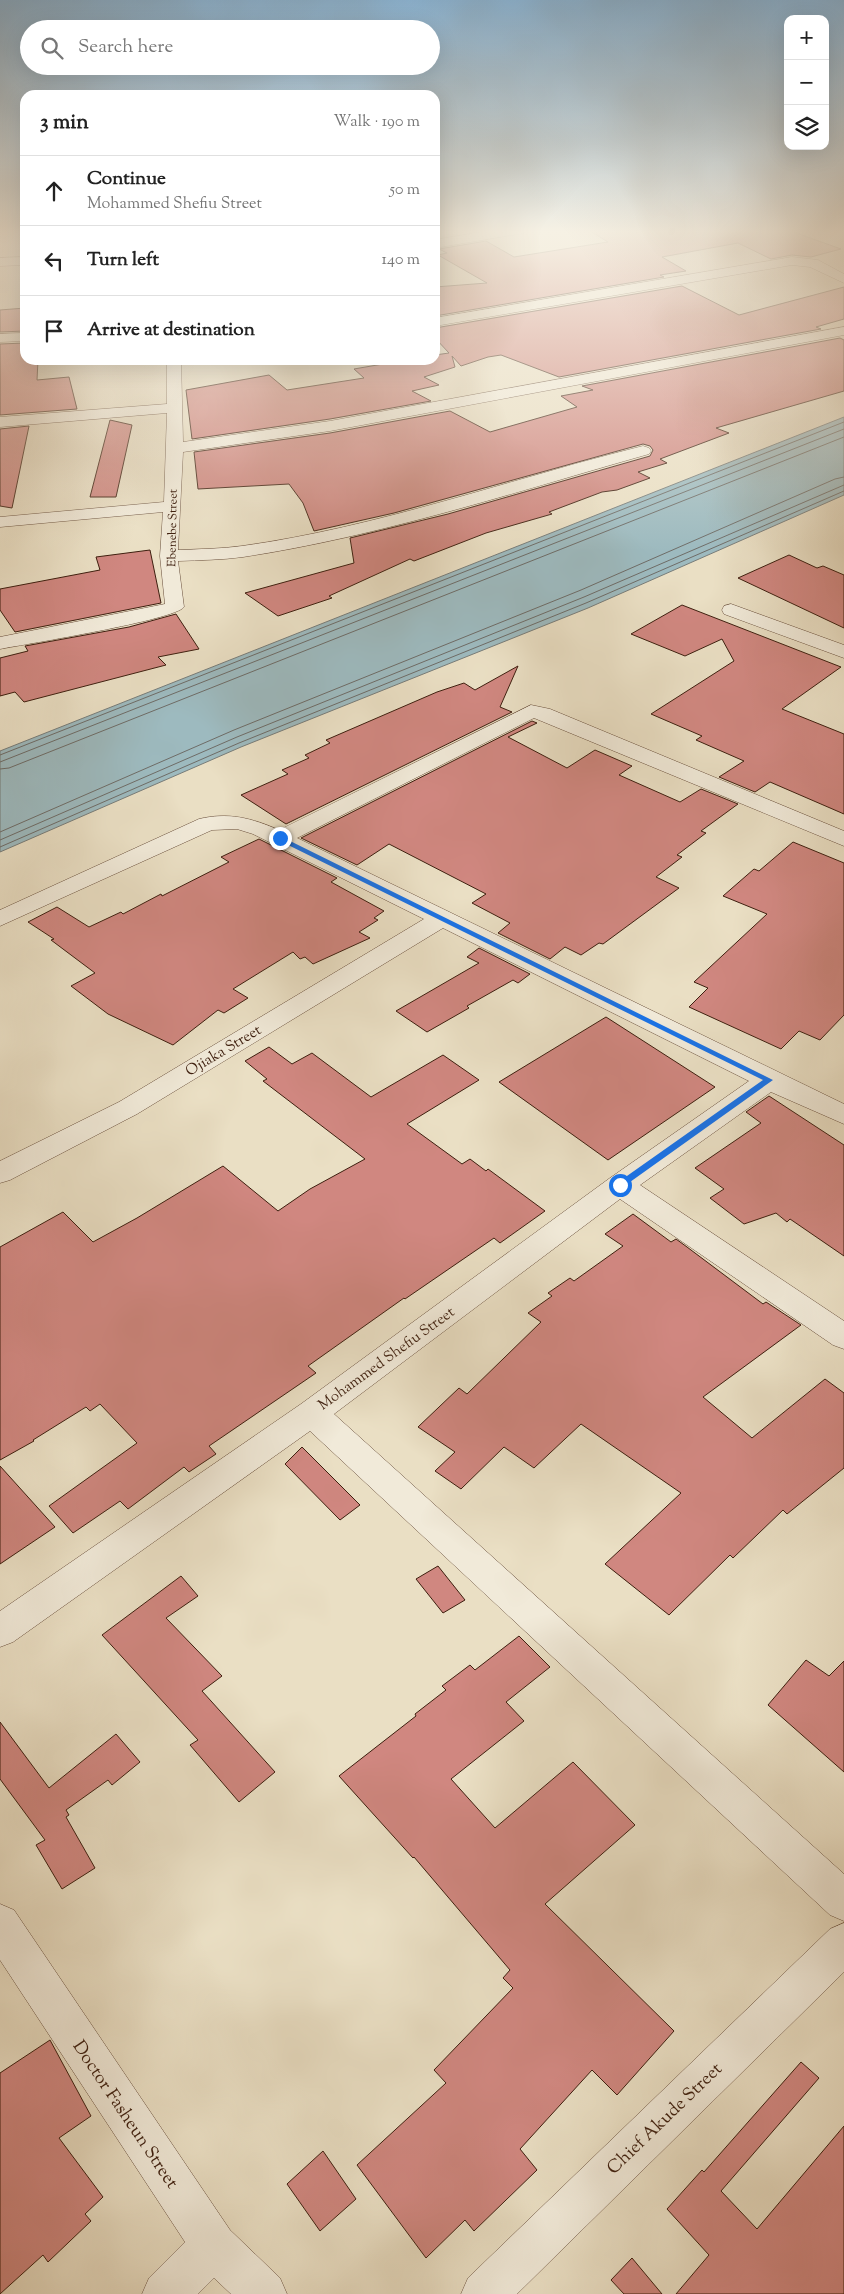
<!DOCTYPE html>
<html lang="en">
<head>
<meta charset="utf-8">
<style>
	body { margin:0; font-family:"Sorts Mill Goudy",serif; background:#f6f6f6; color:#222 }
	.controls { position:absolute; right:15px; top:15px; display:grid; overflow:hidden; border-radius:10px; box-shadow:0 5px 20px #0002 }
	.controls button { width:45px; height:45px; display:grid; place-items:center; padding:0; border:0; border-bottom:1px solid #e0e0e0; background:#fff; color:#222; font:25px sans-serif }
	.stop { position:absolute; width:15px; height:15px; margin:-11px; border:4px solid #1a73e8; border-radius:50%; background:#fff }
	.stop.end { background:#1a73e8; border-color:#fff; box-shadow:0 1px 5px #0008 }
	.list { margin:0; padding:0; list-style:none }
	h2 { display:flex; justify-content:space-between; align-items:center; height:65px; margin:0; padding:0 20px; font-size:21px }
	h2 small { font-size:16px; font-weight:400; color:#767676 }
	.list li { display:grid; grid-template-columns:32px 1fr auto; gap:15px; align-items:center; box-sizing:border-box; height:70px; padding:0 20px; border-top:1px solid #e0e0e0 }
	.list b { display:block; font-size:19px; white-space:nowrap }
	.list p { margin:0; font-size:16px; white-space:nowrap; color:#767676 }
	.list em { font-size:16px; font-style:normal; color:#767676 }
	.icon { flex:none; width:28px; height:28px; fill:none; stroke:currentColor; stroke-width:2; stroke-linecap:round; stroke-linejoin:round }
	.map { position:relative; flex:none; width:844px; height:2294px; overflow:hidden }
	.search { position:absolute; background:#fff; box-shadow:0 5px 20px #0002; left:20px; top:20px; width:420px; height:55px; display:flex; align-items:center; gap:12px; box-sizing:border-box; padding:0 18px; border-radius:28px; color:#767676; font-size:19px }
	.panel { position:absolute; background:#fff; box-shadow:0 5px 20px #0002; left:20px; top:90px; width:420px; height:275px; border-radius:15px }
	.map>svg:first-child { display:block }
	.water { fill:#9dbabf; stroke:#777c79 }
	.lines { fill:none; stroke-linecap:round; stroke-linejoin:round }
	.shore { stroke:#6e6c67; stroke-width:1 }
	.building { fill:#d08780; stroke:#3e1f0f }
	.street-casing { stroke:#694f3c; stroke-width:1 }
	.street { fill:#f1ead9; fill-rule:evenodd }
	.route { fill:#1a73e8 }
	.labels { text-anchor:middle; stroke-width:4; stroke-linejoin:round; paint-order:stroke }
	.far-street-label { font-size:12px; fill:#3e1f0f; stroke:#f1ead9 }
	.street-label { font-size:15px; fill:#3e1f0f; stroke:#f1ead9 }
	.near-street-label { font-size:18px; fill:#3e1f0f; stroke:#f1ead9 }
</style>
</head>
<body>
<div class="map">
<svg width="844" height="2294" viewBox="0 0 844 2294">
	<rect width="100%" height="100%" fill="#eadfc4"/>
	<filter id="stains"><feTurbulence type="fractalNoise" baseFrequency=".004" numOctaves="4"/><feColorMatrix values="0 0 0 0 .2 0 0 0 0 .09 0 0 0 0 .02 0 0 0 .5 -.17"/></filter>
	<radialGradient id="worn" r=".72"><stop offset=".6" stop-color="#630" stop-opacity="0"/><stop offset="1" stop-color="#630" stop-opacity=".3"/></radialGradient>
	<!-- water -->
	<polygon class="water" points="844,417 844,495 588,608 241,747 0,852 0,751"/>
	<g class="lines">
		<!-- shore -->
		<g class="shore">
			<polyline points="0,755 844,422"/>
			<polyline points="0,762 844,429"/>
			<polyline points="0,769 9,768 844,437"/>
			<polyline points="0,832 234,730 581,590 835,479 844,477"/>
			<polyline points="0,840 237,737 584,597 844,485"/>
			<polyline points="0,847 239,743 586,603 844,491"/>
		</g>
	</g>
	<!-- building -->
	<g class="building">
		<polygon points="587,229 785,229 841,249 811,257 792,255 771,259 738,243 662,257 686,271 660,275 664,277 435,316 435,287 487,283 438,255 447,253 439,249 486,241 514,257 608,242"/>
		<polygon points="682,286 739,315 844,287 844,319 816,327 821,329 559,377 501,355 488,357 461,366 452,356 455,367 424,377 439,385 412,391 431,401 330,419 192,439 186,390 269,375 287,390 364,378 354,369 406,360 435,360 435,355 449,353 435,338 435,328"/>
		<polygon points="25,308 25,331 0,332 0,310"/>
		<polygon points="840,338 844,340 844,391 716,428 729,433 660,459 667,463 638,472 650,478 617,490 602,492 549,512 552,514 486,533 414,561 410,559 329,596 332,598 278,616 245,593 354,563 350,538 448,514 650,456 653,450 650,446 643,444 394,513 314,531 303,503 289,484 198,489 194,452 330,433 450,411 490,432 577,407 561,396 593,390 582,386"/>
		<polygon points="25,343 25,360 38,360 37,380 69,377 77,409 0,415 0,344"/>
		<polygon points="110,420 132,425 116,497 90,497"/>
		<polygon points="29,426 12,508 0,506 0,429"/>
		<polygon points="150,550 161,603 15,632 0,610 0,589 100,570 96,557"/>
		<polygon points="789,555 817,568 823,566 844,575 844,628 738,578"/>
		<polygon points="682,605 841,667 782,709 844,734 844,814 770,782 755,792 719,777 744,761 696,740 702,736 651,714 734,661 722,639 685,656 631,634"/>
		<polygon points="176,614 199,649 158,657 166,665 24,702 15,692 0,696 0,658 28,651 25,646 129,627"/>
		<polygon points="518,666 500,707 512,712 286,824 241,795 288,774 282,770 309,758 305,755 330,743 326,740 437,692 464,683 475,690"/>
		<polygon points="532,721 537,723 508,737 567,768 595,750 632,766 619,775 680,802 701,789 738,804 701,831 706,833 677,855 682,857 656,877 679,888 603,944 599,943 581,955 565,947 550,959 498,933 510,923 472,903 486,894 389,844 357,865 301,838"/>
		<polygon points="259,839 337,878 331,882 384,911 374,918 378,920 359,932 370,938 313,964 305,957 300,959 293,952 233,989 248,998 224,1013 218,1010 173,1045 108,1014 71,986 95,973 51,940 54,939 28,922 57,907 89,927 121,912 123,914 161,894 162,896 229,862 221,857"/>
		<polygon points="793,842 844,863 844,1015 820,1040 799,1031 781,1049 689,1007 708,988 694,982 767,914 723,896 754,869 759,871"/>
		<polygon points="479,948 530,974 518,983 513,980 467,1006 469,1008 427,1032 396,1011 479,963 467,957"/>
		<polygon points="606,1017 715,1087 608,1160 499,1082"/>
		<polygon points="269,1047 292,1064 312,1053 371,1097 443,1055 479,1080 407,1124 462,1164 470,1159 486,1171 488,1169 545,1211 500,1243 494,1238 405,1299 404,1298 308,1366 316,1373 209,1446 216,1454 189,1472 184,1467 128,1509 120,1501 73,1533 49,1506 137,1443 100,1404 90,1411 86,1407 33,1440 34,1441 0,1460 0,1247 63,1212 93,1242 137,1218 223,1166 278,1211 310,1189 365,1159 263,1081 267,1079 245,1061"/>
		<polygon points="769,1096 844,1145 844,1256 790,1219 787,1222 776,1213 744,1224 710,1198 724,1189 695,1168 761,1123 746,1112"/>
		<polygon points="633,1214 671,1242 676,1239 687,1247 763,1304 766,1302 801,1325 703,1397 752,1438 825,1379 844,1393 844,1468 787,1514 783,1510 733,1558 730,1555 669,1615 605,1564 681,1493 581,1424 534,1468 504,1447 461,1489 435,1471 455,1452 418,1427 459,1388 467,1394 541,1322 528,1313 552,1296 548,1293 570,1278 574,1281 623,1246 605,1234"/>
		<polygon points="302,1447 360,1505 340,1520 285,1464"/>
		<polygon points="0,1466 55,1527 0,1564"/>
		<polygon points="438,1566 465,1600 443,1613 416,1579"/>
		<polygon points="181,1576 198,1596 166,1618 222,1676 202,1691 275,1772 239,1802 190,1745 198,1740 102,1635"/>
		<polygon points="519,1636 550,1667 506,1702 524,1721 451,1779 495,1828 573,1762 635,1825 545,1904 674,2031 617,2095 592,2070 520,2149 537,2170 474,2231 465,2220 426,2258 357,2165 446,2083 434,2070 513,1988 503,1978 510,1970 414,1857 413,1858 339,1776 416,1716 415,1714 446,1690 442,1686 470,1665 475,1670"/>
		<polygon points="806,1660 829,1676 844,1661 844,1772 768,1705"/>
		<polygon points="0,1722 49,1788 116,1734 140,1762 112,1785 108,1780 66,1810 69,1815 66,1817 95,1868 62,1889 36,1845 45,1840 0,1779"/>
		<polygon points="50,2040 91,2116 59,2138 103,2197 85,2214 91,2221 48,2262 43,2255 0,2294 0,2073"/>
		<polygon points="801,2062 819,2078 721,2191 757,2229 844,2126 844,2294 676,2294 709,2255 667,2209 702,2170 704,2172"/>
		<polygon points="323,2151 356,2199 320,2231 287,2184"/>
		<polygon points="632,2258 662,2294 624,2294 611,2280"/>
	</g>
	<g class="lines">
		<!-- street casing -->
		<g class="street-casing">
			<g id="street">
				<polygon points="499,229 530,229 524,233 435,248 435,240"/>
				<polygon points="25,257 25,265 0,266 0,258"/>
				<polygon points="792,257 818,260 844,274 844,283 810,267 792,265 435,326 435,318"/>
				<path d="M844,327V335L330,431L183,452L178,550C199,549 221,549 242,546C379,527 510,479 643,446L649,448L651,451L649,454C515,492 381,536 243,557C222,560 200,560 178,561L184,607C175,620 26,644 0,649V637L165,604L160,556L163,512L0,527V517L164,502L167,413L0,427V417L167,404V360H181L183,442L330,421Z"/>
				<polygon points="25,333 25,341 0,342 0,334"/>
				<polygon points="731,604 844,645 844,658 724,614 722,610 724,606"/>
				<path d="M531,705L550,709L844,831V846L534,718L297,838L844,1104V1124L771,1092L640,1185L844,1321V1349L833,1345L620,1199L334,1414L844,1874V1921L830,1915L310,1431L13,1642L0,1647V1611L301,1404L610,1178L749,1081L443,928L137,1114L10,1180L0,1183V1161L119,1102L424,919L253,834L237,829L212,830L0,926V910L199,819C228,812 252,818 279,830Z"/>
				<polygon points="0,1904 14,1910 230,2230 280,2278 287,2294 231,2294 214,2278 198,2294 142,2294 149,2278 185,2242 0,1960"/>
				<polygon points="844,1923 844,1972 517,2294 461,2294 468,2278 830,1929"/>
			</g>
		</g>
		<!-- street -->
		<use href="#street" class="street"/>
	</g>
	<!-- sky -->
	<linearGradient id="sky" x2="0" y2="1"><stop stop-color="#8ab6d8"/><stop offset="0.42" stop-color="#f6f1e4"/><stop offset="1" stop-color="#f6f1e4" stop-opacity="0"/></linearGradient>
	<rect width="844" height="551" fill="url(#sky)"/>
	<!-- route -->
	<polygon class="route" points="278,837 282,837 773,1080 623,1187 617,1187 617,1183 763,1080 278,840"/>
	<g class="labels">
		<!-- far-street labels -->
		<g class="far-street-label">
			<text transform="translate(172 528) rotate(-89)" y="4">Ebenebe Street</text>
		</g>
		<!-- street labels -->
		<g class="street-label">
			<text transform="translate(223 1050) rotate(-31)" y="5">Ojiaka Street</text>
			<text transform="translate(386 1358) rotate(-36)" y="5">Mohammed Shefiu Street</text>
		</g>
		<!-- near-street labels -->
		<g class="near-street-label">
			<text transform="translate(126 2114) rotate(56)" y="6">Doctor Fasheun Street</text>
			<text transform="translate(664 2118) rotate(-44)" y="6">Chief Akude Street</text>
		</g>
	</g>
	<rect width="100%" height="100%" filter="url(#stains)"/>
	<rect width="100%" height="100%" fill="url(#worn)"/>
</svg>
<div class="controls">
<button>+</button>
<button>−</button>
<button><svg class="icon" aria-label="layers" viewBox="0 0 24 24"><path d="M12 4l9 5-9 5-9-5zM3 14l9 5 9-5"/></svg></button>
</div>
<div class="stop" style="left:620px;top:1185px"></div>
<div class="stop end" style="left:280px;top:838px"></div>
<div class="search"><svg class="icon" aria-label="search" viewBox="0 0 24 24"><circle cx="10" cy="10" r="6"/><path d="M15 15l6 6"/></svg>Search here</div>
<section class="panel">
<h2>3 min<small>Walk · 190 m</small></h2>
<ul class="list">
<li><svg class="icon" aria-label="ahead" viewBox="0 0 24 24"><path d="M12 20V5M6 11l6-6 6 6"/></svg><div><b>Continue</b><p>Mohammed Shefiu Street</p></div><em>50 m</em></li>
<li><svg class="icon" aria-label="left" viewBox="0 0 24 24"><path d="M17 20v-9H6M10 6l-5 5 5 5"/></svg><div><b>Turn left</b></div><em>140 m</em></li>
<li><svg class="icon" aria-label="arrive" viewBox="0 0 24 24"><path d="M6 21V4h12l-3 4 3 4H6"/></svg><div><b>Arrive at destination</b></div></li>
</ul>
</section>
</div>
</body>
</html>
